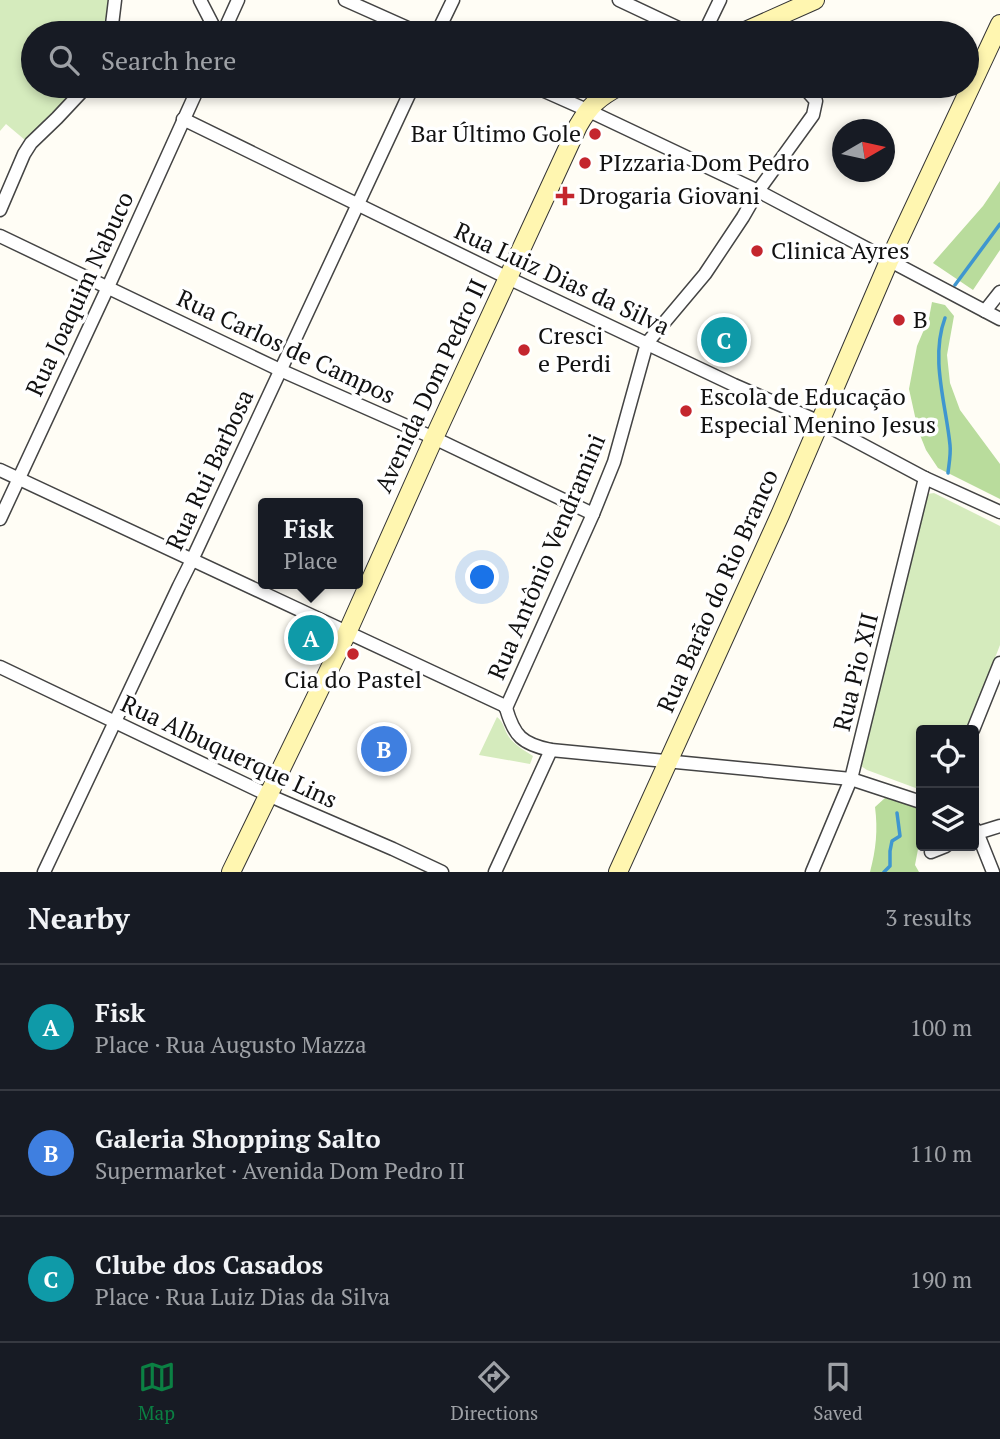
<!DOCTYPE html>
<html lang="en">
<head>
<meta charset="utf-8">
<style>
	body { margin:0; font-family:"PT Serif",serif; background:#20242c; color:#f1f3f6 }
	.controls { position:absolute; right:21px; bottom:21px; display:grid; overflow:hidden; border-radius:7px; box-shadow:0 4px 10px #0003 }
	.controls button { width:63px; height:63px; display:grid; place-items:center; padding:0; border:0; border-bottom:2px solid #363941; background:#171b24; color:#f1f3f6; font:35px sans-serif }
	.compass { position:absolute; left:832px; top:119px; width:63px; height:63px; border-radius:50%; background:#171b24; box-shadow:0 4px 10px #0003; rotate:81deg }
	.you { position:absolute; left:483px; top:578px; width:24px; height:24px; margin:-18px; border:5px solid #fff; border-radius:50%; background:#1a73e8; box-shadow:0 0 0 10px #1a73e833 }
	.badge { display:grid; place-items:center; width:46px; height:46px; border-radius:50%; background:#0b8043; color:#fff; font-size:23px; font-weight:700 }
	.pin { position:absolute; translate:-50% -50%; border:4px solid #fff; box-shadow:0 2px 7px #0006 }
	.popup { position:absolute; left:258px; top:498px; width:105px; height:91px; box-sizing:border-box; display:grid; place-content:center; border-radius:7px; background:#171b24; filter:drop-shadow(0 2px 5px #0005); font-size:23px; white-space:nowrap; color:#9ea1a6 }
	.popup b { font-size:26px; color:#f1f3f6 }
	.popup::after { content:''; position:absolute; left:50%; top:100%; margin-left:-14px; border:14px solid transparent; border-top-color:#171b24 }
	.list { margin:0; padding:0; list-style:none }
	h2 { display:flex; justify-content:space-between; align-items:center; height:91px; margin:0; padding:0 28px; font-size:30px }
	h2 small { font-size:23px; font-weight:400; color:#9ea1a6 }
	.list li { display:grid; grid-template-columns:46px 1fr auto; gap:21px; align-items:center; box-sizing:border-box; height:126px; padding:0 28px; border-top:2px solid #363941 }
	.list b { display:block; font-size:26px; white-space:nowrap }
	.list p { margin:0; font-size:23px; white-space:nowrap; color:#9ea1a6 }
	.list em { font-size:23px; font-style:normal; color:#9ea1a6 }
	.icon { flex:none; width:38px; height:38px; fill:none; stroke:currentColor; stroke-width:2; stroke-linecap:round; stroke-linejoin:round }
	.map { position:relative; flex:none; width:1000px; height:872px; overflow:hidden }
	.search { position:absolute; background:#171b24; box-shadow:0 4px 10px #0003; left:21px; right:21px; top:21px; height:77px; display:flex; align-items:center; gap:18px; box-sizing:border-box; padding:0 24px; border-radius:38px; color:#9ea1a6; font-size:26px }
	.sheet { height:469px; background:#171b24 }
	nav { display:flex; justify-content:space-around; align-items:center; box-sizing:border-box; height:98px; border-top:2px solid #363941; background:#171b24; font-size:19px; color:#9ea1a6 }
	nav a { display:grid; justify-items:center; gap:4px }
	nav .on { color:#0b8043 }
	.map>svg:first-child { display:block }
	.green { fill:#d5ebbd }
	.forest { fill:#b9dc9c }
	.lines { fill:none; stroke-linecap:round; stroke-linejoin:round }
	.stream { stroke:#3f96cf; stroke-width:3.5 }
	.minor-casing { stroke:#444; stroke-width:15 }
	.secondary-casing { stroke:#333; stroke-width:20 }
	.minor { stroke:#fff; stroke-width:12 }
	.secondary { stroke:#fff6b0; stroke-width:18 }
	.poi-dot { fill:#c4262e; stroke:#fff; stroke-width:2.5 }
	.labels { text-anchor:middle; stroke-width:7; stroke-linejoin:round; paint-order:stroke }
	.poi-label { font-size:24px; fill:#111; stroke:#fff; text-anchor:start }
	.street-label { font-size:24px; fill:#111; stroke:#fff }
</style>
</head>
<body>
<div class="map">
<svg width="1000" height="872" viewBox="0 0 1000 872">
	<rect width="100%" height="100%" fill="#fffdf5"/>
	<!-- green -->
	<g class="green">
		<polygon points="0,0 108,0 105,33 33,33 33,86 81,86 25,140 6,124 0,131"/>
		<polygon points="934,493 1000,526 1000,645 967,730 921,730 921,790 867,770 861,766 927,494"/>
		<path d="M497,717C504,722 504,730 509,737C515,745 525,751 533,756L530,764L479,755Z"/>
	</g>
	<!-- forest -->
	<g class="forest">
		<polygon points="1000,181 1000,250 973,290 933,263 983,206"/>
		<polygon points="932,302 945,305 954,316 947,355 950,383 960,410 1000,464 1000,499 938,468 926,450 918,430 909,389 917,346 929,318"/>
		<path d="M885,798L904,803L921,810V842L919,844L915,865L919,872H870C876,850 878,830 875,807Z"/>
	</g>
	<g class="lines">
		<!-- stream -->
		<g class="stream">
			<polyline points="955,285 1000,224"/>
			<path d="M945,318C930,358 946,404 950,445C951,454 949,464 948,473"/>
			<polyline points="884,872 890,866 890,851 892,841 900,836 897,813"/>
		</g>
		<!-- minor casing -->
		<g class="minor-casing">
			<g id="minor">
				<polyline points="200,0 217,33"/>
				<polyline points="345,0 419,33"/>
				<polyline points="619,0 689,33"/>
				<polyline points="111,33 115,0"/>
				<polyline points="223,33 238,0"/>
				<polyline points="437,33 453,0"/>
				<polyline points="704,33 720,0"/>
				<polyline points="533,86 587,110 758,191 1000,319"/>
				<polyline points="183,119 508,278 734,385 820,422 925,478 1000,512"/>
				<polyline points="0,210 24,154 31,143 57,118 87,86"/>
				<polyline points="0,236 280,370 434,438 593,514"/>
				<polyline points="985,311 1000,292"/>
				<polyline points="0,470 503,705 506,708"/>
				<polyline points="0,519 108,287 199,86"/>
				<polyline points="0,667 268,795 393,849 442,872"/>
				<polyline points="506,708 593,514 614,462 647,343 705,274 743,217 758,191 813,115 816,101 807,91 796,86"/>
				<path d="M506,708C514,736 522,744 551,750L851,779L921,802"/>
				<polyline points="973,730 1000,663"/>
				<polyline points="974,828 977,832 993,872"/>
				<polyline points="974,834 1000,826"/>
				<polyline points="931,852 946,846"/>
				<polyline points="44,872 179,586 192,560 413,86"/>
				<polyline points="495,872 551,750"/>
				<polyline points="812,872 851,779 925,478"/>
			</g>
		</g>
		<!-- secondary casing -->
		<g class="secondary-casing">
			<g id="secondary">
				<polyline points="741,33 815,0"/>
				<path d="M231,872L347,633L434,438L578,126C590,105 599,97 620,86"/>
				<polyline points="618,872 780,515 889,261 1000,24"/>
			</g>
		</g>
		<!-- minor -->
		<use href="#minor" class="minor"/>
		<!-- secondary -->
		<use href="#secondary" class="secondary"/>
	</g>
	<!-- markers -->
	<g class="poi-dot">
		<circle cx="595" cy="134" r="7"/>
		<circle cx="585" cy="163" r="7"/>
		<path d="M561.5 185.5h7v7h7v7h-7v7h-7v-7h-7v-7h7z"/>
		<circle cx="757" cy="251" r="7"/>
		<circle cx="899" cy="320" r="7"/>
		<circle cx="524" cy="350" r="7"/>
		<circle cx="686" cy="411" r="7"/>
		<circle cx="353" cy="654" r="7"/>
	</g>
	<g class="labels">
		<!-- poi labels -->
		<g class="poi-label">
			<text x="581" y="142" text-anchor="end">Bar Último Gole</text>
			<text x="599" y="171">PIzzaria Dom Pedro</text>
			<text x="579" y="204">Drogaria Giovani</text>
			<text x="771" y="259">Clinica Ayres</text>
			<text x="913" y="328">B</text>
			<text x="538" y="344">Cresci<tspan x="538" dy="28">e Perdi</tspan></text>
			<text x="700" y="405">Escola de Educação<tspan x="700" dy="28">Especial Menino Jesus</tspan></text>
			<text x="353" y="688" text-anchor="middle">Cia do Pastel</text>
		</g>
		<!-- street labels -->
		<g class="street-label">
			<text transform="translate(562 279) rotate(25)" y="8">Rua Luiz Dias da Silva</text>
			<text transform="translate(80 294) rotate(-65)" y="8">Rua Joaquim Nabuco</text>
			<text transform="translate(286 347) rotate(25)" y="8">Rua Carlos de Campos</text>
			<text transform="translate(431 386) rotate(-65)" y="8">Avenida Dom Pedro II</text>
			<text transform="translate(210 470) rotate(-65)" y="8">Rua Rui Barbosa</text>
			<text transform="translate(547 557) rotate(-67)" y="8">Rua Antônio Vendramini</text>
			<text transform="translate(718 591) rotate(-66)" y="8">Rua Barão do Rio Branco</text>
			<text transform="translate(856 672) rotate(-76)" y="8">Rua Pio XII</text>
			<text transform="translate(229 752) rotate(25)" y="8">Rua Albuquerque Lins</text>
		</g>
	</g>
</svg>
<div class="controls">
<button><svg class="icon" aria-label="locate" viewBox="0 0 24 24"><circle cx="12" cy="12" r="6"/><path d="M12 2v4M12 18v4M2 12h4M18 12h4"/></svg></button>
<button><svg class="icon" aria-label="layers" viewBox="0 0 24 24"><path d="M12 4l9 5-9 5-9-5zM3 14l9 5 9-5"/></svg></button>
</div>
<svg class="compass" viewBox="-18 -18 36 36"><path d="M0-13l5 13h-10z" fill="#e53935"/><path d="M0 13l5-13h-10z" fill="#9ea1a6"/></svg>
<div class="you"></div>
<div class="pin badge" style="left:311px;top:638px;background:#0f9aa8">A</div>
<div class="popup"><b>Fisk</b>Place</div>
<div class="pin badge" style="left:384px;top:749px;background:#3f7fe0">B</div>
<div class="pin badge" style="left:724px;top:340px;background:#0f9aa8">C</div>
<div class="search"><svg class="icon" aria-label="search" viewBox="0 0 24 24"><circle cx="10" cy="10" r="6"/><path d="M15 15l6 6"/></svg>Search here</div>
</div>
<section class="sheet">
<h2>Nearby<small>3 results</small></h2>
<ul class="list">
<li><span class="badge" style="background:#0f9aa8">A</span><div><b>Fisk</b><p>Place · Rua Augusto Mazza</p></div><em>100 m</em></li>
<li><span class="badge" style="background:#3f7fe0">B</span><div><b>Galeria Shopping Salto</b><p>Supermarket · Avenida Dom Pedro II</p></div><em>110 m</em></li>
<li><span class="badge" style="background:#0f9aa8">C</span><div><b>Clube dos Casados</b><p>Place · Rua Luiz Dias da Silva</p></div><em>190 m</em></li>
</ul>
</section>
<nav>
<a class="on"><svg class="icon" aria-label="map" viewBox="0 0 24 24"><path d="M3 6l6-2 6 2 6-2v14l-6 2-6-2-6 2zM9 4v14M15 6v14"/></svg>Map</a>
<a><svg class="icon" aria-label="directions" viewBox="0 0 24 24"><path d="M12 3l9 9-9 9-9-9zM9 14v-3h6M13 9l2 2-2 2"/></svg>Directions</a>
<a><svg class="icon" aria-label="saved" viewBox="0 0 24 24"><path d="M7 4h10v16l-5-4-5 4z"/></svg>Saved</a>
</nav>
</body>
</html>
